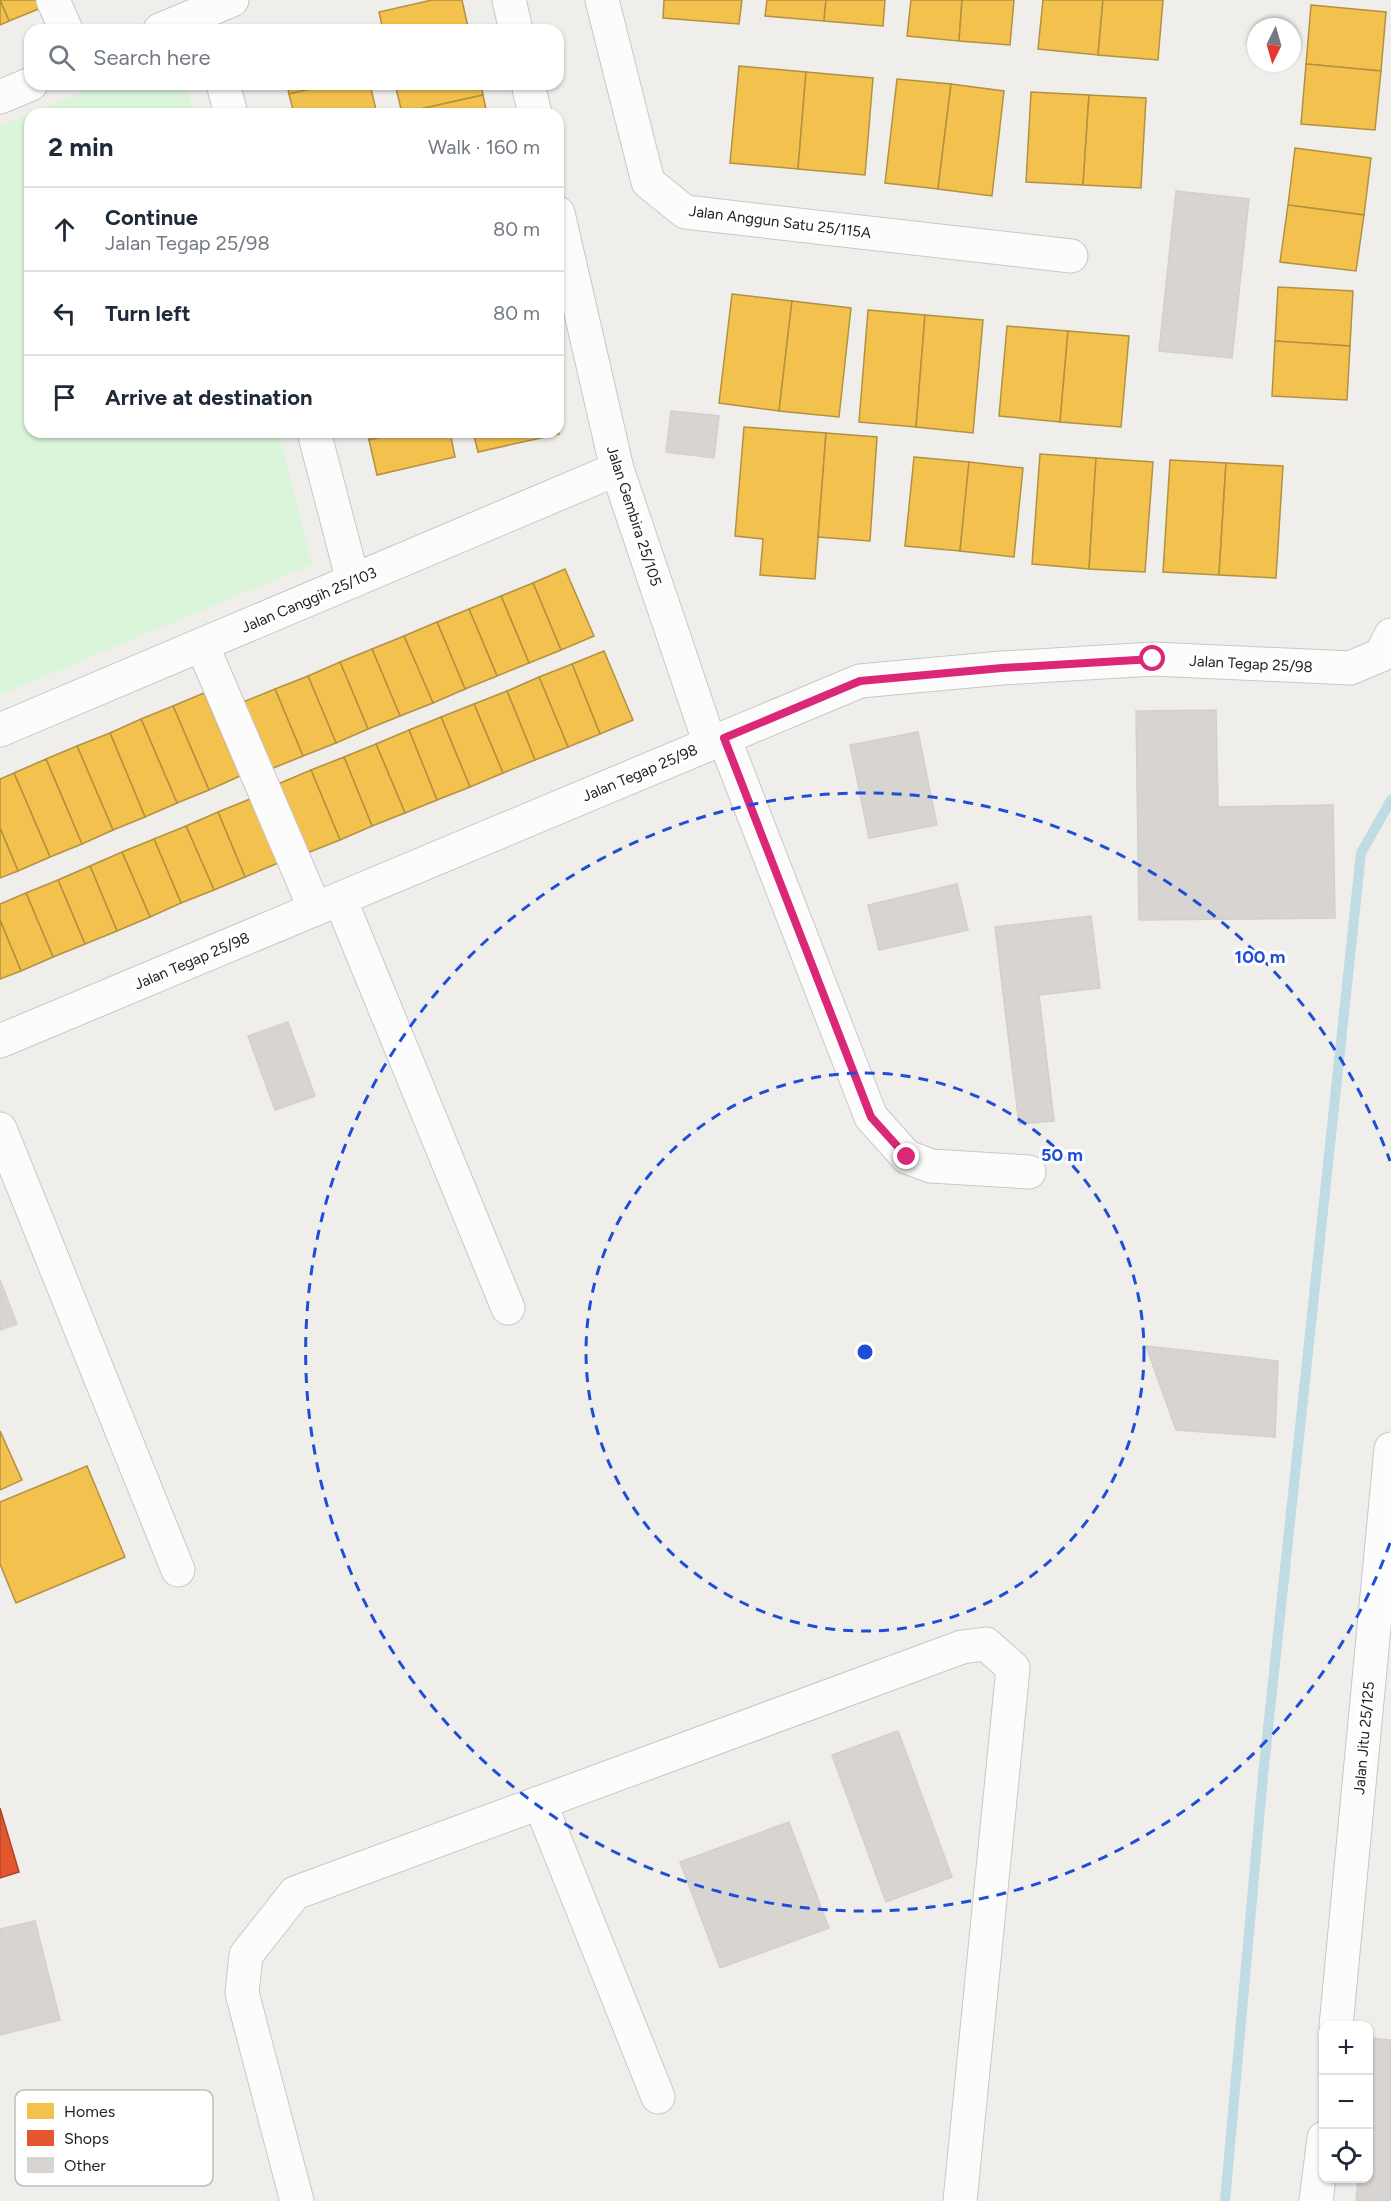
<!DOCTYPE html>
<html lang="en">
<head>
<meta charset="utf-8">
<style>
	body { margin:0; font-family:Figtree,sans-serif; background:#f6f6f7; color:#1f2937 }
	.controls { position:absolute; right:18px; bottom:18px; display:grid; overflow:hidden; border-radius:12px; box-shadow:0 2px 4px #0004 }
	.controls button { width:54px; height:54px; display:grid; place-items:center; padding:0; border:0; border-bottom:2px solid #e0e1e3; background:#fff; color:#1f2937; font:30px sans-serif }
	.compass { position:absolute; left:1247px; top:18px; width:54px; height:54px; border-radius:50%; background:#fff; box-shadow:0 2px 4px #0004; rotate:185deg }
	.stop { position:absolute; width:18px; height:18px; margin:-14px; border:4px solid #db2777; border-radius:50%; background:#fff }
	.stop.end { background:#db2777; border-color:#fff; box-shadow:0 2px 6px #0008 }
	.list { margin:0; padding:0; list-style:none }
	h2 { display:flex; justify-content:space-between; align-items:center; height:78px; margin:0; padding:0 24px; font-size:26px }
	h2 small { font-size:20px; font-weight:400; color:#747a83 }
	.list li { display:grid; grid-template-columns:39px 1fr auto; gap:18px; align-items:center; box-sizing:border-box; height:84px; padding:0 24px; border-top:2px solid #e0e1e3 }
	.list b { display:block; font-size:22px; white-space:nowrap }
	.list p { margin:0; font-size:20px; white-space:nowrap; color:#747a83 }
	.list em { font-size:20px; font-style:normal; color:#747a83 }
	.icon { flex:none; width:33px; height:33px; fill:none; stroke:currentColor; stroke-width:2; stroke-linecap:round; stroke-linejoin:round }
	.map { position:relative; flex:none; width:1391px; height:2201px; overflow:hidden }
	.search { position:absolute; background:#fff; box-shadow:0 2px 4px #0004; left:24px; top:24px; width:540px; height:66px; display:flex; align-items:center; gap:15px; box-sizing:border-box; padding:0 21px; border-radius:18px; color:#747a83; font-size:22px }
	.panel { position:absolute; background:#fff; box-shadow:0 2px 4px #0004; left:24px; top:108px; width:540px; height:330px; border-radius:18px }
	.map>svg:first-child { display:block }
	.park { fill:#daf5da }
	.homes { fill:#f2c14e; stroke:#b49141; stroke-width:1.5 }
	.shops { fill:#e4572e; stroke:#aa472a; stroke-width:1.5 }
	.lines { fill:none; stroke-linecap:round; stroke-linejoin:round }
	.stream { stroke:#bfdbe3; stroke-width:10 }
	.building { fill:#d7d4d2; stroke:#d3d0cc; stroke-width:1.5 }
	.minor-casing { stroke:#c9c8c7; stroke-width:35 }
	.minor { stroke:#fdfcfc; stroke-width:33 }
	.route { stroke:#db2777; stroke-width:8 }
	.ring { fill:none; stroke:#1d4ed8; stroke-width:3; stroke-dasharray:10 8 }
	.labels { text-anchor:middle; stroke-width:6; stroke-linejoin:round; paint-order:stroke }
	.street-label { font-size:15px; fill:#222; stroke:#fff }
	.key { fill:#fff; stroke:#bdbdbd; stroke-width:1.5 }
	.key-label { font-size:16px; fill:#222 }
	.centre { fill:#1d4ed8; stroke:#fff; stroke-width:3 }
	.ring-label { font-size:18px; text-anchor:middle; font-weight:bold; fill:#1d4ed8; stroke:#fff; stroke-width:6; stroke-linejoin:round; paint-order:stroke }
</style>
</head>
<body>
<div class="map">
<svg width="1391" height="2201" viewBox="0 0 1391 2201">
	<rect width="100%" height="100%" fill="#f0eeeb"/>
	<!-- park -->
	<polygon class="park" points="101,84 186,84 194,114 30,114 30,432 278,432 313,564 0,695 0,126"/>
	<!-- homes -->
	<g class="homes">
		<polygon points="0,0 38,0 41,8 9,21"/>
		<polygon points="0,0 9,21 0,25"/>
		<polygon points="432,0 462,0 468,27 456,30 383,30 379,12"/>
		<polygon points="664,0 742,0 739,24 663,18"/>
		<polygon points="767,0 826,0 824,21 765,16"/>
		<polygon points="826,0 885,0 883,26 824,21"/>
		<polygon points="911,0 962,0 959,41 907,36"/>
		<polygon points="962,0 1014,0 1010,45 959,41"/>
		<polygon points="1043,0 1103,0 1098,55 1038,49"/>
		<polygon points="1103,0 1163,0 1158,60 1098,55"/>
		<polygon points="1311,5 1386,12 1381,71 1306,64"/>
		<polygon points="1306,64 1381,71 1375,130 1301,124"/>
		<polygon points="739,66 806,72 798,169 730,163"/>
		<polygon points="806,72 873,78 865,175 798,169"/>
		<polygon points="897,79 951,84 938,189 885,183"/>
		<polygon points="287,84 331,84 289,94"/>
		<polygon points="331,84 370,84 376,110 360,114 294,114 289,94"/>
		<polygon points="395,84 481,84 483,95 402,113"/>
		<polygon points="951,84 1004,91 992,196 938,189"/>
		<polygon points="1031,92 1089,95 1083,185 1026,182"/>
		<polygon points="483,95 487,114 402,114 402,113"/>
		<polygon points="1089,95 1146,98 1141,188 1083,185"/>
		<polygon points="1295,148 1371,158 1364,215 1288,205"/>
		<polygon points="1288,205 1364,215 1356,271 1280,262"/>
		<polygon points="1278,287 1353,291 1350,346 1275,341"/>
		<polygon points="732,294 792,301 779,411 719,403"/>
		<polygon points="792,301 851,308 839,417 779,411"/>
		<polygon points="868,310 925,315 916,427 859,422"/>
		<polygon points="925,315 983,320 973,433 916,427"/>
		<polygon points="1007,326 1068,331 1060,422 999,416"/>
		<polygon points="1068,331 1129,336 1121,427 1060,422"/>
		<polygon points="1275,341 1350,346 1347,400 1272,396"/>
		<polygon points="744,427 826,433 815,579 760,575 763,539 735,536"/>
		<polygon points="558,430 559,434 478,452 473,432 558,432"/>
		<polygon points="367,432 403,432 369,440"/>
		<polygon points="403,432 450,432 455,457 377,475 369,440"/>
		<polygon points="826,433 877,437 870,541 818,537"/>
		<polygon points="1040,454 1096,458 1089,569 1032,564"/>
		<polygon points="914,457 969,462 960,551 905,546"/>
		<polygon points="1096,458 1153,462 1145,572 1089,569"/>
		<polygon points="1170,460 1226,463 1219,575 1163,572"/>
		<polygon points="969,462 1023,468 1014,557 960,551"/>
		<polygon points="1226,463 1283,466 1276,578 1219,575"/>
		<polygon points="565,569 594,636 561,650 533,583"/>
		<polygon points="533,583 561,650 529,663 501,596"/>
		<polygon points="501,596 529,663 497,676 469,609"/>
		<polygon points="469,609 497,676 465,689 437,622"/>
		<polygon points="437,622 465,689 433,703 404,636"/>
		<polygon points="404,636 433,703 400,716 372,649"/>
		<polygon points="372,649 400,716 368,729 340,662"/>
		<polygon points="604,651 633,720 600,734 572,664"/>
		<polygon points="340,662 368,729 336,743 308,676"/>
		<polygon points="572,664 600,734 568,747 539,677"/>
		<polygon points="308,676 336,743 303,756 275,689"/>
		<polygon points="539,677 568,747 535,760 507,691"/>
		<polygon points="275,689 303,756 271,769 243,702"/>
		<polygon points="507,691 535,760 503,773 474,704"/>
		<polygon points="204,693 240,776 209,790 173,706"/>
		<polygon points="474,704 503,773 470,787 441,717"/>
		<polygon points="173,706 209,790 177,803 141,719"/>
		<polygon points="441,717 470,787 437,800 409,730"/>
		<polygon points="141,719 177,803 145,817 110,733"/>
		<polygon points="409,730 437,800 405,813 376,744"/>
		<polygon points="110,733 145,817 113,830 77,746"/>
		<polygon points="376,744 405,813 372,826 344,757"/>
		<polygon points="77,746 113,830 82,844 46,759"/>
		<polygon points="344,757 372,826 340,840 311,770"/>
		<polygon points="46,759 82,844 50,857 14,773"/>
		<polygon points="311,770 340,840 307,853 278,784"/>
		<polygon points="14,773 50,857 18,871 0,828 0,779"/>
		<polygon points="250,799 278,863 245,877 218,812"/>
		<polygon points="218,812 245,877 214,890 186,826"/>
		<polygon points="186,826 214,890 181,903 154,839"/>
		<polygon points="0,828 18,871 0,878"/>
		<polygon points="154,839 181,903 150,917 122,852"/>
		<polygon points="122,852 150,917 117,931 90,866"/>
		<polygon points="90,866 117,931 85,944 58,880"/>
		<polygon points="58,880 85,944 53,957 26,893"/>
		<polygon points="26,893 53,957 21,971 0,920 0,904"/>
		<polygon points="0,920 21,971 0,979"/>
		<polygon points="0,1431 22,1480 0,1490"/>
		<polygon points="87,1466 125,1557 16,1603 0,1564 0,1502"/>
	</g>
	<!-- shops -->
	<polygon class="shops" points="0,1808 19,1872 0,1878"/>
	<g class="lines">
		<!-- stream -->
		<polyline class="stream" points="1225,2201 1263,1776 1361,853 1391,800"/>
	</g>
	<!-- building -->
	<g class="building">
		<polygon points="1176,191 1249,199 1232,358 1159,351"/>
		<polygon points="671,411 719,416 714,458 666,452"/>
		<polygon points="1216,710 1218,807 1333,805 1335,918 1139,920 1136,711"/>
		<polygon points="918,732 937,825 869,838 850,745"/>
		<polygon points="957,884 968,930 879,950 868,905"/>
		<polygon points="1091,916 1100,988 1039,995 1054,1121 1019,1124 995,927"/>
		<polygon points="288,1022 315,1096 275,1110 248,1036"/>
		<polygon points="0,1280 17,1324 0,1330"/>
		<polygon points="1146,1346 1278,1361 1275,1437 1176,1430"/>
		<polygon points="898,1731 952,1877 886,1902 832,1755"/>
		<polygon points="789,1822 829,1928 720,1968 680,1862"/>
		<polygon points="35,1921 60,2020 0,2035 0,1929"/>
		<polygon points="1369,2038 1391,2040 1391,2201 1356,2201 1358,2178 1368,2178"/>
	</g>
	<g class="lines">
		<!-- minor casing -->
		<g class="minor-casing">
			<g id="minor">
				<polyline points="53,0 66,30"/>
				<polyline points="509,0 516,30"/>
				<polyline points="602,0 648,182 685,212 1071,256"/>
				<polyline points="160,30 232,0"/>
				<polyline points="223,84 231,114"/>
				<polyline points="528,84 535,114"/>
				<polyline points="0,97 31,84"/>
				<polyline points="558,213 617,469 710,744"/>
				<polyline points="314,432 353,581"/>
				<polyline points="202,645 315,909"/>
				<polyline points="0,730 617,469"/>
				<polyline points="724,738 871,1117 907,1157 931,1166 1029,1172"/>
				<polyline points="340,899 508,1308"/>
				<polyline points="0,1041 860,681 1002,668 1153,659 1350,668 1381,655 1391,635"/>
				<polyline points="0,1129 178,1570"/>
				<polyline points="540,1803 658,2097"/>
				<polyline points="1336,2026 1391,1449"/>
				<polyline points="297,2201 242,1993 246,1955 295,1893 962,1647 986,1644 1013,1668 960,2201"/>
				<polyline points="1316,2201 1324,2138"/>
			</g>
		</g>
		<!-- minor -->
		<use href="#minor" class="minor"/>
	</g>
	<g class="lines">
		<!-- route -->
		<polyline class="route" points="907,1157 871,1117 724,738 860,681 1002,668 1153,659"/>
	</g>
	<!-- distance rings -->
	<g class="ring">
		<circle cx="865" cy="1352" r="279"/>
		<path d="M1390 1543A559 559 0 1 1 1390 1161"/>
	</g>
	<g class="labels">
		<!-- street labels -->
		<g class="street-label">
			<text transform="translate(780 222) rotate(7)" y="5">Jalan Anggun Satu 25/115A</text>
			<text transform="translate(634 516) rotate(72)" y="5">Jalan Gembira 25/105</text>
			<text transform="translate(309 600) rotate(-23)" y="5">Jalan Canggih 25/103</text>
			<text transform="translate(1251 664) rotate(3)" y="5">Jalan Tegap 25/98</text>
			<text transform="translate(640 773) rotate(-23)" y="5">Jalan Tegap 25/98</text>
			<text transform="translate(192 961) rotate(-23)" y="5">Jalan Tegap 25/98</text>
			<text transform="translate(1364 1738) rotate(-85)" y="5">Jalan Jitu 25/125</text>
		</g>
	</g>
	<!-- legend -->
	<rect x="15" y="2090" width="198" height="96" rx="9" class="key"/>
	<rect x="27" y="2103" width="27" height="16" fill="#f2c14e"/>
	<rect x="27" y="2130" width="27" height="16" fill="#e4572e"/>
	<rect x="27" y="2157" width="27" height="16" fill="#d7d4d2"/>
	<g class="key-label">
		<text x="64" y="2117">Homes</text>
		<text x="64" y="2144">Shops</text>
		<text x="64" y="2171">Other</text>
	</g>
	<circle cx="865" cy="1352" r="9" class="centre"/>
	<g class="ring-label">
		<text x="1260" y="963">100 m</text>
		<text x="1062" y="1161">50 m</text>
	</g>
</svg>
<div class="controls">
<button>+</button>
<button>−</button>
<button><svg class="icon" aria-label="locate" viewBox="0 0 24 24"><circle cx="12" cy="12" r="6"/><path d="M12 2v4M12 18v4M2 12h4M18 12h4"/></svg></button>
</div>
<svg class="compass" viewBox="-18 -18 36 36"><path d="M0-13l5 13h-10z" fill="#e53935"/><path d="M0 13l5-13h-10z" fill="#747a83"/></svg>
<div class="stop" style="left:1153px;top:659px"></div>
<div class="stop end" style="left:907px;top:1157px"></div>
<div class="search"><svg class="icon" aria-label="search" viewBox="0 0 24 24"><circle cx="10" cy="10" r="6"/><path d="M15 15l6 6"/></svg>Search here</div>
<section class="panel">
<h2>2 min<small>Walk · 160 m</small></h2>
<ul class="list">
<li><svg class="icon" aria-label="ahead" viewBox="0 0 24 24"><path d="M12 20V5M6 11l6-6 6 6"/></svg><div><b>Continue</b><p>Jalan Tegap 25/98</p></div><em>80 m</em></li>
<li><svg class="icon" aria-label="left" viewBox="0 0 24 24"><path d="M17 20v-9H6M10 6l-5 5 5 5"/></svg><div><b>Turn left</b></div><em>80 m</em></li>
<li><svg class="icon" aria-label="arrive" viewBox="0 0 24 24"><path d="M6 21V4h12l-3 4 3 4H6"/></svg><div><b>Arrive at destination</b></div></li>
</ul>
</section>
</div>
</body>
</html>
